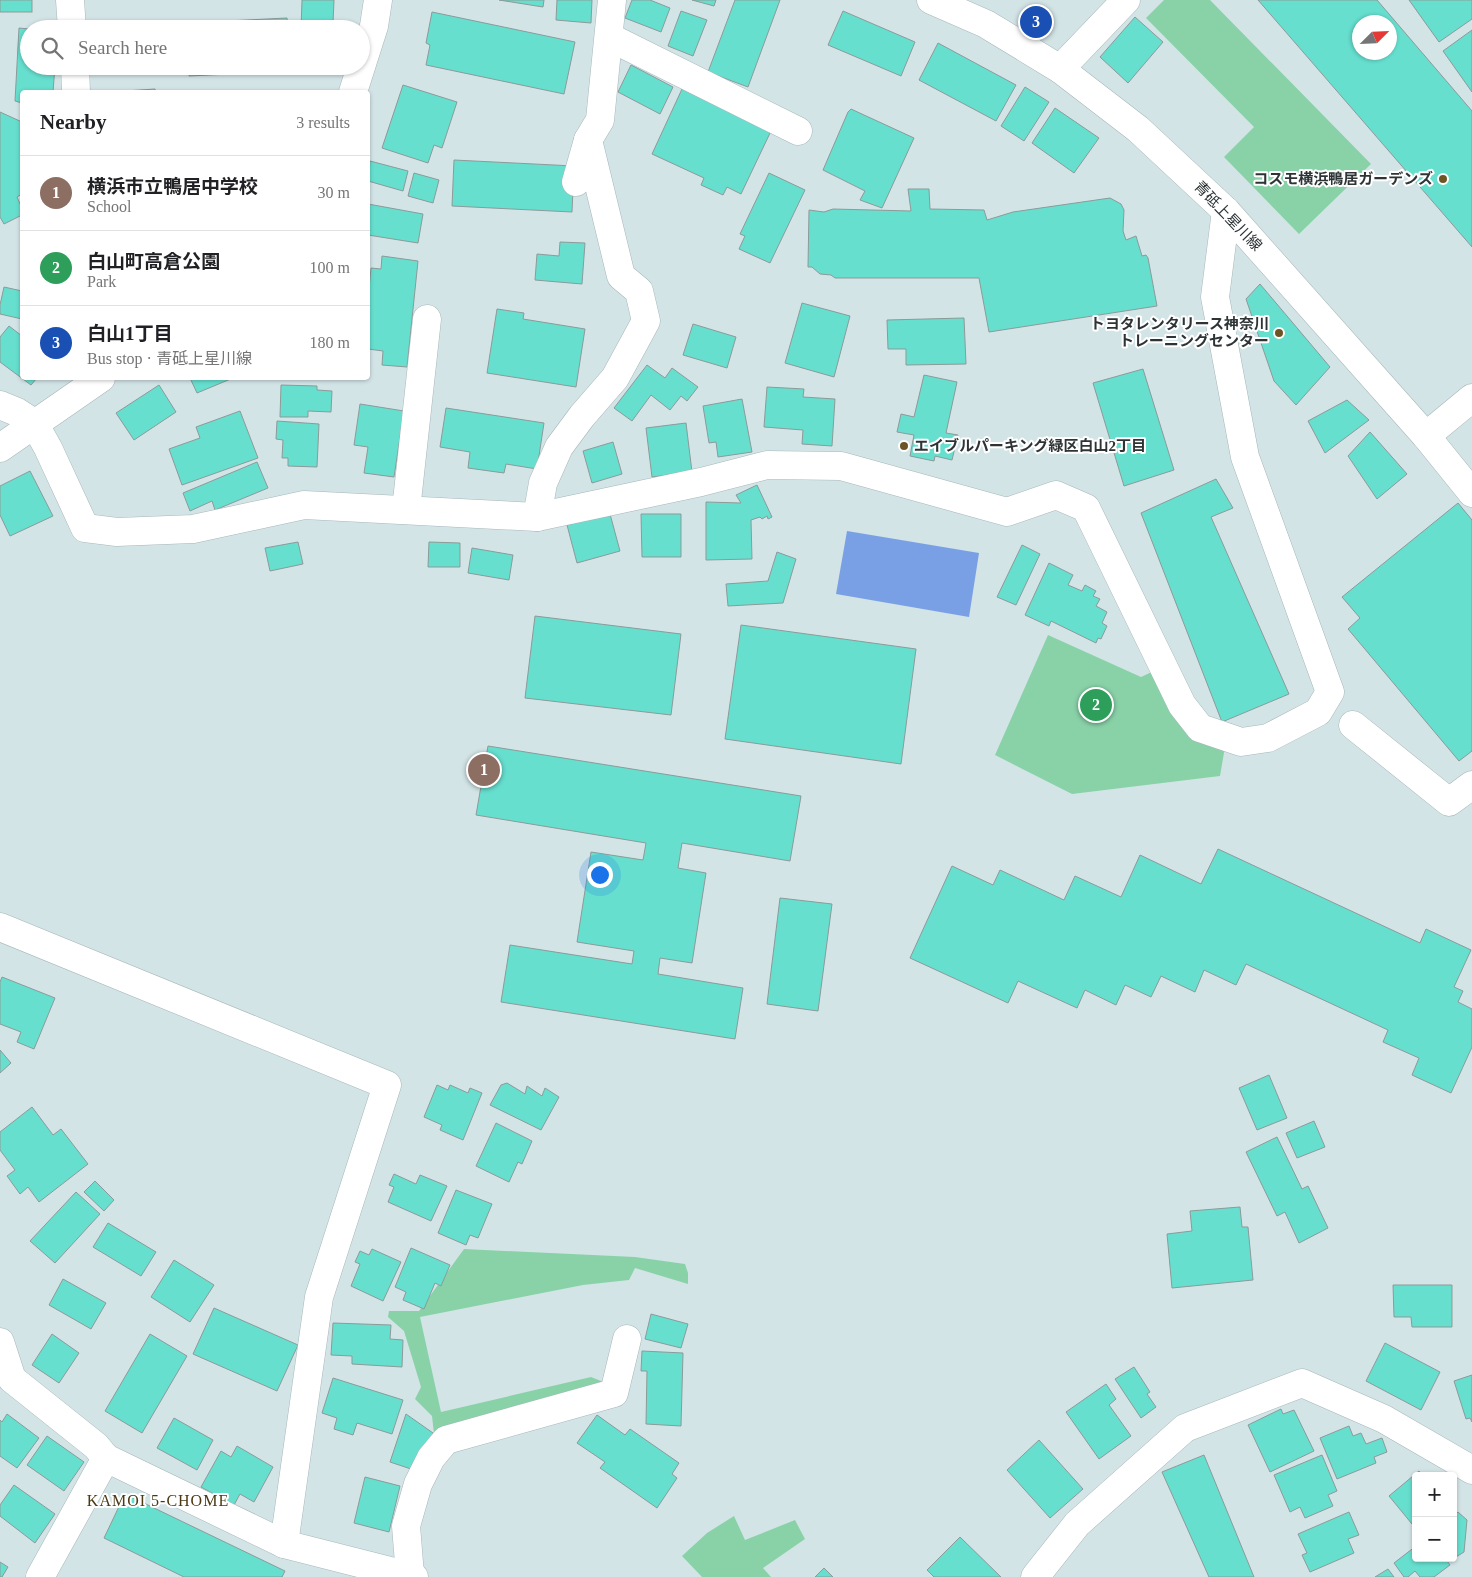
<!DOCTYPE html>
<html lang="en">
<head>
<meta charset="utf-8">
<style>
	body { margin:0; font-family:"Times New Roman","Noto Sans JP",serif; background:#f6f6f6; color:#202124 }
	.controls { position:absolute; right:15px; bottom:15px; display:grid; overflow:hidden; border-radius:5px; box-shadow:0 1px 4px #0004 }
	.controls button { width:45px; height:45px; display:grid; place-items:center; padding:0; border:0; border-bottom:1px solid #e0e0e0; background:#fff; color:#202124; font:25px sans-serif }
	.compass { position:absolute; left:1352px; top:15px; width:45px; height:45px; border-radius:50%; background:#fff; box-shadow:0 1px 4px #0004; rotate:66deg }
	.you { position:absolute; left:599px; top:874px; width:18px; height:18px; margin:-12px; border:4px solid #fff; border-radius:50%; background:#1a73e8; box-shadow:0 0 0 8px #1a73e833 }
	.badge { display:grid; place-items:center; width:32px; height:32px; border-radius:50%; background:#6d5425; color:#fff; font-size:16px; font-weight:700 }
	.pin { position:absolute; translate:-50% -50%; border:2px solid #fff; box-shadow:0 1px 5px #0006 }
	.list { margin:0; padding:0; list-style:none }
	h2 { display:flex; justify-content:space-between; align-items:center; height:65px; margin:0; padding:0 20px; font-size:21px }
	h2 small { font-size:16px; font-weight:400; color:#757577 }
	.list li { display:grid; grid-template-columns:32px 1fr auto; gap:15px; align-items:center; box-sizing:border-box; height:75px; padding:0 20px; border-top:1px solid #e0e0e0 }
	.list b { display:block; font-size:19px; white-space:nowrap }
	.list p { margin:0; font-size:16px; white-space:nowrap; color:#757577 }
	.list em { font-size:16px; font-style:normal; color:#757577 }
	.icon { flex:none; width:28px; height:28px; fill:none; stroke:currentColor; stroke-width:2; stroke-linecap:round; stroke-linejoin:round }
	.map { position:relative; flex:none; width:1472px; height:1577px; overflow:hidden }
	.search { position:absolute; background:#fff; box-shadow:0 1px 4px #0004; left:20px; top:20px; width:350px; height:55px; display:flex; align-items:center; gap:12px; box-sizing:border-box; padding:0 18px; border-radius:28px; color:#757577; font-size:19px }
	.panel { position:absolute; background:#fff; box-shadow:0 1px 4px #0004; left:20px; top:90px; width:350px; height:290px; border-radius:5px }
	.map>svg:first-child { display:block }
	.green { fill:#89d2a8 }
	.water { fill:#79a0e5 }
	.building { fill:#66dfcf; stroke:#8b9b98; fill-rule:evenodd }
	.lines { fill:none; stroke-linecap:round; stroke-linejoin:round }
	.minor-casing { stroke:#a7b7ba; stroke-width:29 }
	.major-casing { stroke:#a7b7ba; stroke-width:29 }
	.minor { stroke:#fff; stroke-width:28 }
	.major { stroke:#fff; stroke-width:28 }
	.poi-dot { fill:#6d5425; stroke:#fff; stroke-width:2 }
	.labels { text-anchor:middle; stroke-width:4; stroke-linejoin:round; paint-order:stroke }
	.poi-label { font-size:15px; font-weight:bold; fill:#2e3436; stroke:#fff; text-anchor:end }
	.street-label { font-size:15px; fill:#2e3436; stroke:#fff }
	.neighbourhood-label { font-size:16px; letter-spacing:1px; fill:#4c3913; stroke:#fff }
</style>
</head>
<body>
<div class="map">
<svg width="1472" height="1577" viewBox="0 0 1472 1577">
	<rect width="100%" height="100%" fill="#d3e4e7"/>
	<!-- green -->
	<g class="green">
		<polygon points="1164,0 1210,0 1371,164 1299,234 1224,157 1254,127 1146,18"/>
		<polygon points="1048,635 1141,677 1156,670 1225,747 1220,776 1072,794 995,755"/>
		<polygon points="464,1249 635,1257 685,1264 688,1273 688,1284 635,1268 629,1280 583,1285 420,1317 441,1412 591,1377 606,1383 434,1434 432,1416 415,1399 421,1387 404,1331 388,1317 389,1311 419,1311"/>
		<polygon points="734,1516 745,1540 795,1520 805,1539 763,1568 771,1577 702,1577 682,1556 707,1533"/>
	</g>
	<!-- water -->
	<polygon class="water" points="847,531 979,553 969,617 836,594"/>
	<!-- building -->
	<g class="building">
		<rect x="0" y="0" width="32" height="12"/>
		<polygon points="302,0 334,0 333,23 331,29 301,29"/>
		<polygon points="499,0 544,0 543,7"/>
		<polygon points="557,0 592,0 591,23 556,20"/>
		<polygon points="632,0 650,0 670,8 661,32 625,18"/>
		<polygon points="692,0 716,0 714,6"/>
		<polygon points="735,0 780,0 748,87 708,72"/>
		<path d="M1258,0H1377L1472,111V247ZM1360,22H1390V52H1360Z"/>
		<polygon points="1409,0 1472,0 1472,19 1439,42"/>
		<polygon points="681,11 707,20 693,56 668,46"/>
		<polygon points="843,11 915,42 901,76 828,45"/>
		<polygon points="432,12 575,42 564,94 426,65 430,45 426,43"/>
		<polygon points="1135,17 1163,42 1128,83 1100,57"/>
		<polygon points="287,18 288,29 187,29 187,23"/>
		<polygon points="19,28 29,29 29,66 55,66 53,92 22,92 22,103 15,101"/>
		<polygon points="1472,30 1472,92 1443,51"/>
		<polygon points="938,43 1016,85 996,121 919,80"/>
		<polygon points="631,65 673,87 660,114 618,92"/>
		<polygon points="189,66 290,66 290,71 189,76"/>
		<polygon points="403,85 457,102 442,148 434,145 428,163 382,148"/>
		<polygon points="1025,87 1049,102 1024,141 1001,126"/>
		<polygon points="155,89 156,92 110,92"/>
		<polygon points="682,89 771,131 741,194 727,187 723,195 701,185 704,178 652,154"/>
		<polygon points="1055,108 1099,138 1074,173 1032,143"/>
		<polygon points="851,109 914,138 882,208 860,200 865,191 823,170 848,112"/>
		<polygon points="0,112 22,122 22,194 17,197 22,208 22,215 4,224 0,217"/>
		<polygon points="454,160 574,166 572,212 452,206"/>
		<polygon points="370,161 408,171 403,191 368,181"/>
		<polygon points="414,173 439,180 433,203 408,196"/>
		<polygon points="769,173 805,190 770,263 739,249 745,236 740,234"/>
		<polygon points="908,189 929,189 930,209 984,210 987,220 1013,212 1110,198 1121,204 1124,210 1123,231 1126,240 1136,236 1142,256 1146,255 1148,258 1157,306 989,332 979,278 835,278 831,275 820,274 812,267 808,267 809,210 824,212 833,209 911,211"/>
		<polygon points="368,204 423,214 418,243 368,235"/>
		<polygon points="560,242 585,243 582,284 535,280 537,254 559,256"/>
		<polygon points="382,256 418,261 407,367 382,365 383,351 368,349 368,300 371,268 381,269"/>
		<polygon points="1260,284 1330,367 1296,405 1274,381 1246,299"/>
		<polygon points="4,287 22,291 22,319 0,314 0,305"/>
		<polygon points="802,303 850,316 834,377 785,363"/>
		<polygon points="497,309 524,313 523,319 585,329 576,387 487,373"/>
		<polygon points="964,318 966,364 906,365 906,349 888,349 887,320"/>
		<polygon points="693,324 736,337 727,368 683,355"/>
		<polygon points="9,326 22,336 22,378 37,378 31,385 0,362 0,337"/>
		<polygon points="647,365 665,378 672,368 698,387 687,401 681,396 670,410 651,395 632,421 614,408"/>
		<polygon points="1143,369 1174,470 1124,486 1093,383"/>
		<polygon points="924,375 957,382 946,433 958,435 952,460 935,456 934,461 910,456 914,435 897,432 901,414 914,417"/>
		<polygon points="190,378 233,378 197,393"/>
		<polygon points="159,385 176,412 134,440 116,413"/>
		<polygon points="281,385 317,386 317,390 332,391 331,412 308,411 308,417 280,417"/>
		<polygon points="767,387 804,389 803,397 835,399 832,446 802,444 803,430 764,427"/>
		<polygon points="742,399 752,452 718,457 716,442 709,443 703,406"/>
		<polygon points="1347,400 1369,420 1325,453 1308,421"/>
		<polygon points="360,404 404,411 394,477 364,473 368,447 354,445"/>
		<polygon points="446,408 544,423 537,469 506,464 504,473 468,468 470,452 440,447"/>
		<polygon points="240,411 258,458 182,485 169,449 200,438 196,427"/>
		<polygon points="277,421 319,424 317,467 288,466 288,458 282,458 283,440 276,439"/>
		<polygon points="686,423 692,472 652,477 646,428"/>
		<polygon points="1370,432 1407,474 1377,499 1348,456"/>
		<polygon points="613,442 622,474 592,483 583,451"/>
		<polygon points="257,462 268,488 215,510 212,501 190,511 183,493"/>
		<polygon points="30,471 53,516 10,536 0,515 0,486"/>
		<polygon points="1216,479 1233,508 1211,517 1289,694 1222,722 1141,513"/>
		<polygon points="757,485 772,517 768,519 767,516 762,519 760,517 751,520 752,559 706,560 706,502 741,503 736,495"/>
		<polygon points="1458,503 1472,520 1472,751 1459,761 1348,629 1360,618 1342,597"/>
		<polygon points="610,514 620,551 577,563 567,525"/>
		<polygon points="641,514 681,514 681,557 642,557"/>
		<polygon points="298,542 303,564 270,571 265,548"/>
		<polygon points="429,542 460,543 460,567 428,567"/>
		<polygon points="1022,545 1040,554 1016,605 997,597"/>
		<polygon points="472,548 513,555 509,580 468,573"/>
		<polygon points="777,552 796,559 783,603 728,606 726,584 768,581"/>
		<polygon points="1049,563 1073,575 1068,585 1082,591 1085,585 1096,591 1093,596 1100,599 1096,606 1107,612 1102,623 1107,626 1101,639 1098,638 1096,643 1051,621 1049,626 1025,615"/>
		<polygon points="535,616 681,634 671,715 525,698"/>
		<polygon points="741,625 916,649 901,764 725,739"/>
		<polygon points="488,746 801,796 790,861 682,843 678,868 706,873 692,963 660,958 658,974 743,988 735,1039 501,1002 510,945 632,964 634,951 577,942 591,852 643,860 646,843 476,815"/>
		<polygon points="1218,849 1420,943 1426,929 1471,950 1454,987 1463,991 1458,1002 1472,1009 1472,1047 1451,1093 1412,1075 1419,1058 1383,1042 1388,1030 1246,964 1236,985 1204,970 1195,992 1161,976 1151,997 1125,985 1116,1005 1085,990 1077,1008 1018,981 1008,1003 910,958 952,866 993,885 1000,870 1064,900 1075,876 1121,897 1140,855 1201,884"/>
		<polygon points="780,898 832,904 818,1011 767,1004"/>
		<polygon points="2,977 55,998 34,1049 17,1042 21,1032 0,1024 0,982"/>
		<polygon points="0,1050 11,1063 0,1073"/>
		<polygon points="1269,1075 1287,1118 1257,1130 1239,1088"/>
		<polygon points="507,1083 525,1094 527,1086 542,1096 545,1088 559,1097 541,1130 490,1105 501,1085"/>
		<polygon points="437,1085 448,1090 450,1085 468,1093 470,1088 482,1093 463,1140 440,1130 442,1125 424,1117"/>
		<polygon points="32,1107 53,1135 61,1129 88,1164 39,1202 28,1187 20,1194 7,1176 15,1170 0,1150 0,1132"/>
		<polygon points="1314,1121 1325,1147 1297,1158 1286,1133"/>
		<polygon points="496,1123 532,1141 522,1164 518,1162 509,1182 476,1166"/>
		<polygon points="1277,1137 1302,1189 1308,1186 1328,1228 1299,1243 1285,1212 1277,1216 1246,1152"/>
		<polygon points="394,1174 416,1184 420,1175 447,1186 431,1221 388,1202 394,1187 389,1185"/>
		<polygon points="95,1181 114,1200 104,1211 84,1192"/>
		<polygon points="456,1190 492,1204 478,1238 470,1235 466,1245 438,1233"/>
		<polygon points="76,1192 100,1214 55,1263 30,1241"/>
		<polygon points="1240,1207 1242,1227 1248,1227 1253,1280 1172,1288 1167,1234 1192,1231 1190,1211"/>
		<polygon points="108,1223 156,1252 141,1276 93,1247"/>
		<polygon points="411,1248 450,1265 441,1286 435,1283 424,1309 403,1300 406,1292 395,1287"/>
		<polygon points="372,1249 401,1262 383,1301 351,1286 360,1264 355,1262 360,1251 369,1255"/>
		<polygon points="174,1260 214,1285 190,1322 151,1297"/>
		<polygon points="63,1279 106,1303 91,1329 49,1305"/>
		<polygon points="1393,1285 1452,1285 1452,1327 1412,1327 1411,1317 1394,1317"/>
		<polygon points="214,1308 298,1345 277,1391 193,1354"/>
		<polygon points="651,1314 688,1324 681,1348 645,1339"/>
		<polygon points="333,1323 391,1325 390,1339 403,1340 402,1367 352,1364 352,1356 331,1355"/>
		<polygon points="52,1334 79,1353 59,1383 32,1365"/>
		<polygon points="150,1334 187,1356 142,1433 105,1411"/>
		<polygon points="1385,1343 1440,1372 1421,1410 1366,1381"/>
		<polygon points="642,1351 683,1353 681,1426 646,1424 647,1371 641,1371"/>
		<polygon points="1134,1367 1150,1392 1147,1394 1156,1407 1141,1418 1115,1379"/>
		<polygon points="1472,1375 1472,1422 1470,1418 1466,1419 1454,1381"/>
		<polygon points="333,1378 403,1400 392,1434 357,1423 353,1435 334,1429 337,1418 322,1413"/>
		<polygon points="1106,1384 1116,1399 1109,1405 1131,1436 1099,1459 1066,1412"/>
		<polygon points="1281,1409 1283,1414 1294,1410 1314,1451 1270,1472 1248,1425"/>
		<polygon points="7,1414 39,1438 17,1468 0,1456 0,1420 2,1422"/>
		<polygon points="406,1414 433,1433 420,1472 390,1462"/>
		<polygon points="597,1415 625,1435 630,1429 679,1463 672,1474 677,1478 657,1508 600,1468 605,1462 577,1443"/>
		<polygon points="174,1418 213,1440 197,1470 157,1448"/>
		<polygon points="1349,1426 1353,1436 1361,1433 1366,1444 1382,1438 1387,1452 1374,1457 1376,1463 1337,1479 1320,1438"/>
		<polygon points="47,1436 84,1462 64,1491 27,1465"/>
		<polygon points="1039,1440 1083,1489 1050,1518 1007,1470"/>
		<polygon points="237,1446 273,1467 254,1502 240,1494 234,1505 201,1487 221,1451 231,1457"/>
		<polygon points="1204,1455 1254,1577 1209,1577 1162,1472"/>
		<polygon points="1322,1455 1337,1491 1328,1495 1333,1506 1305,1518 1300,1507 1290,1512 1274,1475"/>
		<polygon points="1419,1471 1423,1476 1416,1476 1416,1521 1412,1524 1389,1496"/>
		<polygon points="365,1477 400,1486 389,1532 354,1523"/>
		<polygon points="14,1485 55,1514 35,1543 0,1516 0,1505"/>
		<polygon points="125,1494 285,1571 282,1577 184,1577 104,1538"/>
		<polygon points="1349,1512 1359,1535 1348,1539 1354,1553 1310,1572 1302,1555 1307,1553 1298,1534"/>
		<polygon points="1458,1512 1467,1520 1464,1552 1451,1560 1450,1558 1453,1558 1453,1516"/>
		<polygon points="960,1537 1001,1577 934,1577 927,1570"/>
		<polygon points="1416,1546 1416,1558 1445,1558 1450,1565 1434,1577 1420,1577 1415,1571 1408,1577 1404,1577 1394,1563"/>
		<polygon points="0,1562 8,1567 2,1577 0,1577"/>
		<polygon points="824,1568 833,1577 815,1577"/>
		<polygon points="1388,1569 1394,1577 1375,1577"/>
	</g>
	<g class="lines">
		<!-- minor casing -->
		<g class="minor-casing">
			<g id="minor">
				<polyline points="70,0 72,29"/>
				<polyline points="609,37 798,131"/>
				<polyline points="75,66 76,92"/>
				<polyline points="1060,69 1126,0"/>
				<polyline points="353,92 374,26 378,0"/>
				<polyline points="576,182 588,140 600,120 612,0"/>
				<polyline points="0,405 17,412 34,423 48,448 85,528 117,532 193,529 304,505 537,517 701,482 767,465 841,466 1007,512 1056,495 1086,508 1182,705 1200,728 1241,742 1268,738 1318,712 1330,692 1245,457 1215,297 1226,211"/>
				<polyline points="1426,436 1472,398"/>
				<polyline points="0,448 101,378"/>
				<polyline points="406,510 427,319"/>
				<polyline points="537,517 543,483 559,447 582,416 615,378 646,321 639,291 621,276 588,140"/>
				<polyline points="1353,725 1449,802 1472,785"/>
				<polyline points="0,927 387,1085 319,1297 284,1544"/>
				<polyline points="0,1342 12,1379 96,1446 106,1458 284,1544 414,1577"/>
				<polyline points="410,1575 406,1526 418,1484 431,1458 446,1440 614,1393 627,1339"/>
				<polyline points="40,1577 106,1458"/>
				<polyline points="1035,1577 1077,1524 1185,1428 1302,1383 1384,1419 1472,1470"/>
			</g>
		</g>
		<!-- major casing -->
		<g class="major-casing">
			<polyline id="major" points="931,0 986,24 1060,69 1138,129 1226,211 1426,436 1472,493"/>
		</g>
		<!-- minor -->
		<use href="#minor" class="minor"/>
		<!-- major -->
		<use href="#major" class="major"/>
	</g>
	<!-- markers -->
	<g class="poi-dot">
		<circle cx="1443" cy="179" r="5"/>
		<circle cx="1279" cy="333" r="5"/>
		<circle cx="904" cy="446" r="5"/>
	</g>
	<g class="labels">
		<!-- poi labels -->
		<g class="poi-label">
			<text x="1433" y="184">コスモ横浜鴨居ガーデンズ</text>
			<text x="1269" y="329">トヨタレンタリース神奈川<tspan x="1269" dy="17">トレーニングセンター</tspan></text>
			<text x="914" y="451" text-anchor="start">エイブルパーキング緑区白山2丁目</text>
		</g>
		<!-- street labels -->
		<g class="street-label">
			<text transform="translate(1228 216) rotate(46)" y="5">青砥上星川線</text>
		</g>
		<!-- neighbourhood labels -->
		<g class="neighbourhood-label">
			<text x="158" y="1506">KAMOI 5-CHOME</text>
		</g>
	</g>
</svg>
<div class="controls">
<button>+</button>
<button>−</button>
</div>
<svg class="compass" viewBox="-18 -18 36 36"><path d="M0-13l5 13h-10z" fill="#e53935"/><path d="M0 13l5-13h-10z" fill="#757577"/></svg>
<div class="you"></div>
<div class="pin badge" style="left:484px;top:770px;background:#8d6e63">1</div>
<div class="pin badge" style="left:1096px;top:705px;background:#2e9e5b">2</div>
<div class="pin badge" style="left:1036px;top:22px;background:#1a4fb4">3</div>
<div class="search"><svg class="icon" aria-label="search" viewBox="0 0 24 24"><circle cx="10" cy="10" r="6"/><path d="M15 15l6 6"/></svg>Search here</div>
<section class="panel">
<h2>Nearby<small>3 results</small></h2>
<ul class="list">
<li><span class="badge" style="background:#8d6e63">1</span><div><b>横浜市立鴨居中学校</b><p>School</p></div><em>30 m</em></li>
<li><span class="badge" style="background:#2e9e5b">2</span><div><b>白山町高倉公園</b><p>Park</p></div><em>100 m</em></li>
<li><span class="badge" style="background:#1a4fb4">3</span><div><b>白山1丁目</b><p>Bus stop · 青砥上星川線</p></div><em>180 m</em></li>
</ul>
</section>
</div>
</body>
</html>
